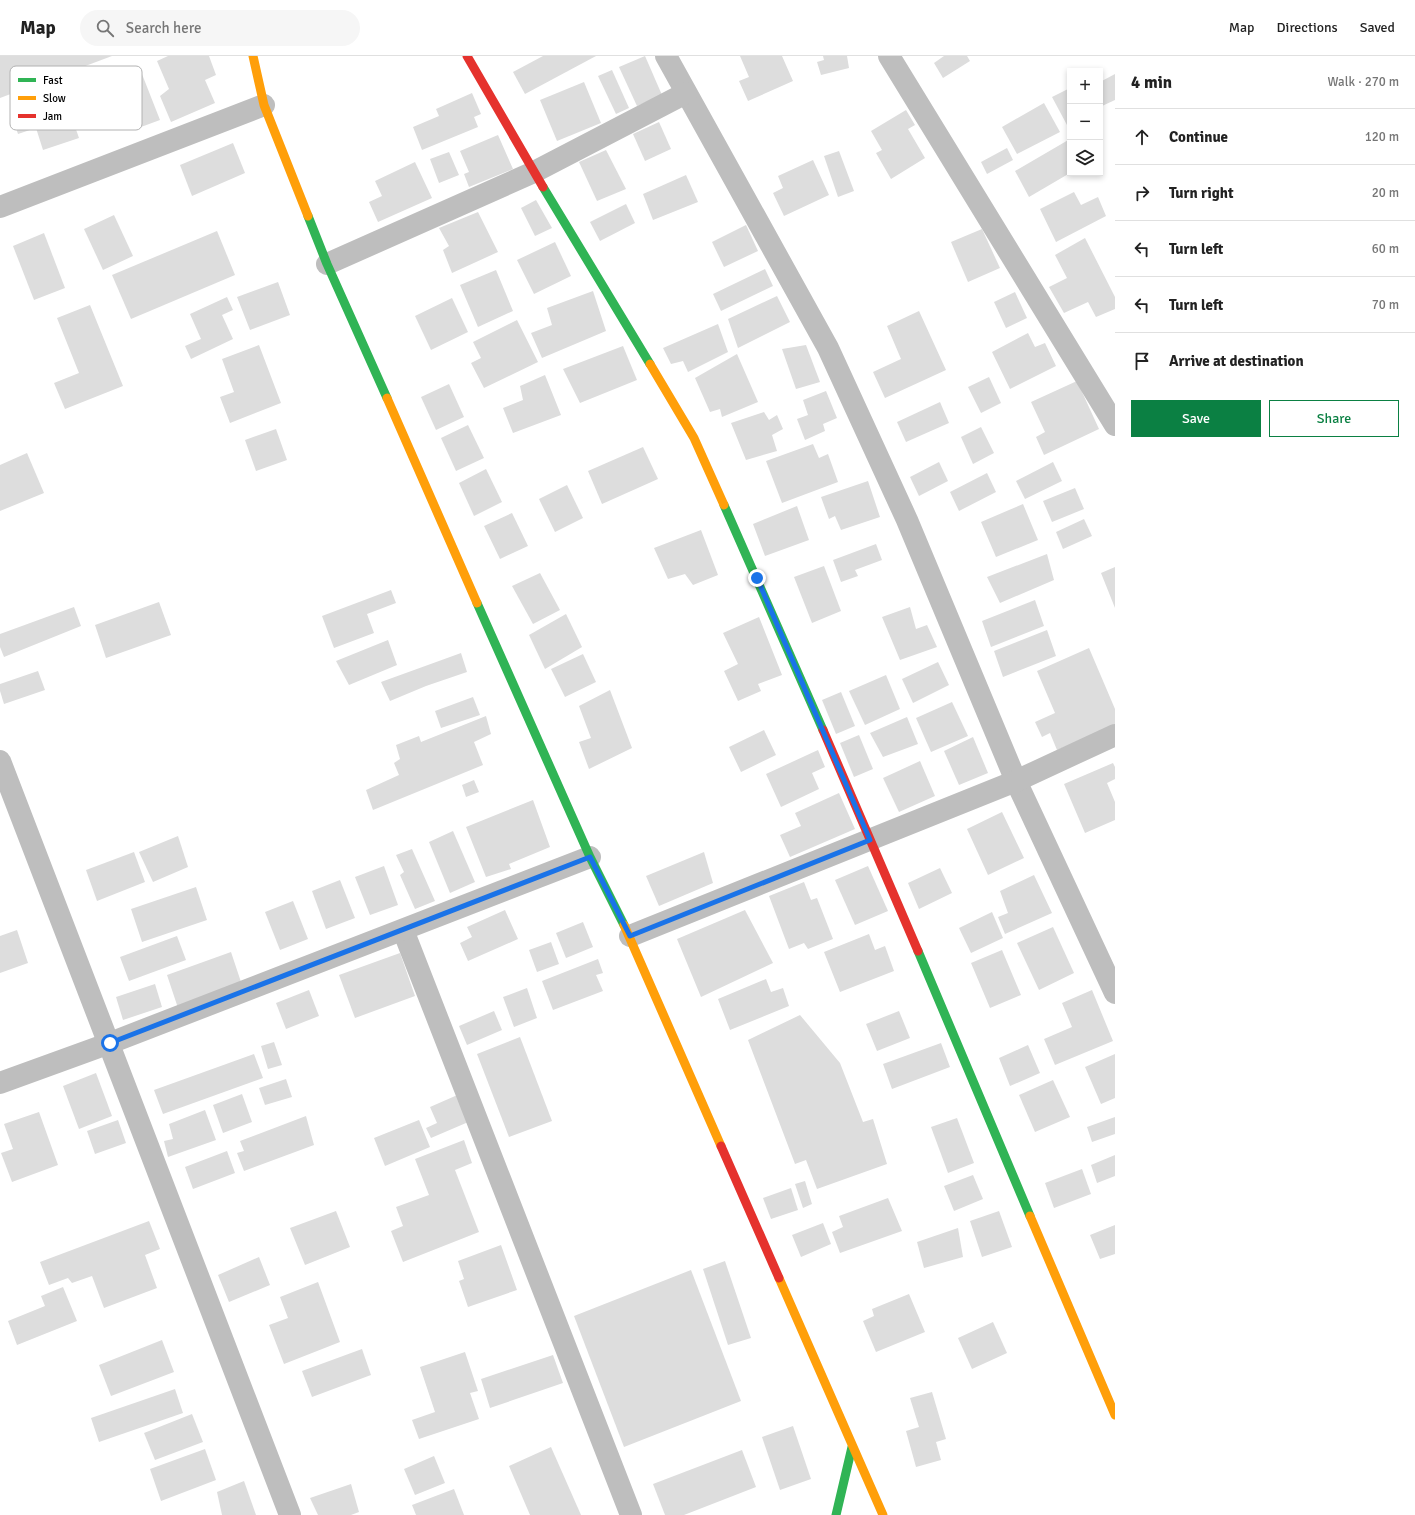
<!DOCTYPE html>
<html lang="en">
<head>
<meta charset="utf-8">
<style>
	body { margin:0; font-family:Signika,sans-serif; background:#f6f6f6; color:#222 }
	.controls { position:absolute; right:12px; top:12px; display:grid; overflow:hidden; border-radius:0px; box-shadow:0 2px 6px #0003 }
	.controls button { width:36px; height:36px; display:grid; place-items:center; padding:0; border:0; border-bottom:1px solid #e0e0e0; background:#fff; color:#222; font:20px sans-serif }
	.stop { position:absolute; width:12px; height:12px; margin:-9px; border:3px solid #1a73e8; border-radius:50%; background:#fff }
	.stop.end { background:#1a73e8; border-color:#fff; box-shadow:0 1px 4px #0008 }
	.list { margin:0; padding:0; list-style:none }
	h2 { display:flex; justify-content:space-between; align-items:center; height:52px; margin:0; padding:0 16px; font-size:17px }
	h2 small { font-size:13px; font-weight:400; color:#767676 }
	.list li { display:grid; grid-template-columns:26px 1fr auto; gap:12px; align-items:center; box-sizing:border-box; height:56px; padding:0 16px; border-top:1px solid #e0e0e0 }
	.list b { display:block; font-size:15px; white-space:nowrap }
	.list em { font-size:13px; font-style:normal; color:#767676 }
	.actions { display:flex; gap:8px; padding:12px 16px }
	.actions a { flex:1; padding:9px 0; border:1px solid #0b8043; border-radius:0px; text-align:center; font-size:14px; color:#0b8043 }
	.actions .main { background:#0b8043; color:#fff }
	.icon { flex:none; width:22px; height:22px; fill:none; stroke:currentColor; stroke-width:2; stroke-linecap:round; stroke-linejoin:round }
	.map { position:relative; flex:none; width:1115px; height:1459px; overflow:hidden }
	header { display:flex; align-items:center; gap:24px; box-sizing:border-box; height:56px; padding:0 20px; background:#fff; border-bottom:1px solid #e0e0e0 }
	header strong { font-size:19px }
	nav { display:flex; gap:22px; margin-inline-start:auto; font-size:14px }
	.search { width:280px; height:36px; background:#f6f6f6; display:flex; align-items:center; gap:10px; box-sizing:border-box; padding:0 14px; border-radius:22px; color:#767676; font-size:15px }
	main { display:flex }
	aside { flex:1; background:#fff }
	.map>svg:first-child { display:block }
	.building { fill:#ddd }
	.lines { fill:none; stroke-linecap:round; stroke-linejoin:round }
	.street { stroke:#bebebe; stroke-width:22 }
	.fast { stroke:#30b455; stroke-width:9 }
	.slow { stroke:#ff9f0a; stroke-width:9 }
	.jam { stroke:#e5322d; stroke-width:9 }
	.route { stroke:#1a73e8; stroke-width:5 }
	.key { fill:#fff; stroke:#b2b2b2; stroke-width:1 }
	.key-label { font-size:11px; fill:#000 }
</style>
</head>
<body>
<header>
<strong>Map</strong>
<div class="search"><svg class="icon" aria-label="search" viewBox="0 0 24 24"><circle cx="10" cy="10" r="6"/><path d="M15 15l6 6"/></svg>Search here</div>
<nav><a>Map</a><a>Directions</a><a>Saved</a></nav>
</header>
<main>
<div class="map">
<svg width="1115" height="1459" viewBox="0 0 1115 1459">
	<rect width="100%" height="100%" fill="#fff"/>
	<!-- building -->
	<g class="building">
		<polygon points="0,0 112,0 0,42"/>
		<polygon points="168,0 209,0 216,19 205,24 215,47 171,66 160,40 169,33 157,5"/>
		<polygon points="543,0 596,0 525,38 513,16"/>
		<polygon points="645,0 662,39 637,50 619,11"/>
		<polygon points="740,0 782,0 793,25 748,45 739,25 749,21"/>
		<polygon points="823,0 847,0 849,12 821,19 817,6 824,4"/>
		<polygon points="944,0 967,0 970,5 943,22 934,7"/>
		<polygon points="140,13 160,64 141,71 135,54 115,62 102,28"/>
		<polygon points="612,14 629,52 616,58 598,20"/>
		<polygon points="1115,18 1115,44 1102,50 1100,47 1100,26"/>
		<polygon points="584,26 601,67 557,85 540,44"/>
		<polygon points="1070,32 1070,67 1067,69 1052,41"/>
		<polygon points="63,36 79,82 43,94 36,72 18,78 10,54"/>
		<polygon points="472,37 481,58 474,61 478,71 422,94 413,71 439,60 436,53"/>
		<polygon points="1044,47 1060,76 1017,98 1002,71"/>
		<polygon points="906,54 915,69 908,73 925,102 891,123 876,97 882,94 871,75"/>
		<polygon points="659,66 671,93 645,105 633,78"/>
		<polygon points="498,79 513,113 469,131 464,118 469,116 460,95"/>
		<polygon points="1070,83 1070,117 1029,141 1015,115"/>
		<polygon points="233,87 245,117 192,140 180,109"/>
		<polygon points="1007,92 1013,104 987,118 981,106"/>
		<polygon points="606,94 626,133 597,145 579,106"/>
		<polygon points="839,95 854,135 838,141 824,100"/>
		<polygon points="449,96 459,119 439,127 430,103"/>
		<polygon points="813,104 829,139 784,160 773,137 783,132 778,120"/>
		<polygon points="415,106 432,142 378,166 369,146 382,140 375,125"/>
		<polygon points="686,119 698,146 653,164 643,138"/>
		<polygon points="1074,136 1081,149 1098,141 1106,160 1056,186 1040,153"/>
		<polygon points="536,144 552,172 535,180 521,152"/>
		<polygon points="626,148 635,167 600,185 590,166"/>
		<polygon points="478,156 498,196 452,217 443,194 449,190 439,172"/>
		<polygon points="114,159 133,200 103,214 84,173"/>
		<polygon points="746,169 758,195 724,211 712,186"/>
		<polygon points="982,173 1000,212 968,226 951,186"/>
		<polygon points="217,175 235,219 131,263 112,219"/>
		<polygon points="44,177 65,232 34,244 13,190"/>
		<polygon points="1085,182 1115,241 1115,253 1096,261 1088,246 1064,257 1049,231 1067,222 1055,199"/>
		<polygon points="555,186 571,220 534,238 517,204"/>
		<polygon points="765,213 773,230 721,255 713,238"/>
		<polygon points="496,214 513,255 478,271 460,229"/>
		<polygon points="278,226 290,259 250,274 237,241"/>
		<polygon points="593,235 606,275 542,302 531,277 552,269 547,252"/>
		<polygon points="1015,236 1027,262 1006,272 994,246"/>
		<polygon points="777,240 790,266 738,292 728,263"/>
		<polygon points="227,241 233,254 222,259 233,283 191,303 185,290 201,283 190,258"/>
		<polygon points="452,242 468,276 431,294 415,260"/>
		<polygon points="90,249 123,330 65,353 54,327 79,317 57,262"/>
		<polygon points="919,255 946,314 885,342 873,316 901,303 887,270"/>
		<polygon points="517,264 538,306 484,332 471,307 481,302 473,286"/>
		<polygon points="718,268 728,296 688,316 683,305 671,308 663,292"/>
		<polygon points="1028,277 1035,291 1045,287 1056,310 1010,333 992,296"/>
		<polygon points="259,289 281,347 230,367 220,341 234,336 222,303"/>
		<polygon points="806,289 820,326 796,333 782,293"/>
		<polygon points="623,290 637,324 580,347 563,313"/>
		<polygon points="737,298 758,346 722,361 720,353 710,356 695,322"/>
		<polygon points="545,319 561,359 513,377 503,352 523,344 520,330"/>
		<polygon points="989,321 1001,347 981,357 968,331"/>
		<polygon points="1077,325 1099,373 1044,399 1036,381 1045,376 1031,346"/>
		<polygon points="449,328 464,361 436,374 421,341"/>
		<polygon points="826,335 837,362 823,368 825,375 805,384 797,363 808,359 803,344"/>
		<polygon points="940,346 949,367 906,386 897,366"/>
		<polygon points="764,356 769,364 777,359 783,373 772,379 777,395 746,404 731,367"/>
		<polygon points="468,369 484,402 456,415 441,382"/>
		<polygon points="981,371 994,397 973,408 961,381"/>
		<polygon points="276,373 287,404 256,415 245,384"/>
		<polygon points="813,388 819,402 828,398 838,426 782,447 766,405"/>
		<polygon points="643,391 658,423 602,448 588,415"/>
		<polygon points="27,397 44,437 0,455 0,409"/>
		<polygon points="939,406 948,425 919,440 910,421"/>
		<polygon points="1053,406 1062,425 1025,443 1016,425"/>
		<polygon points="486,413 502,446 474,460 459,427"/>
		<polygon points="987,417 996,436 959,455 950,436"/>
		<polygon points="868,425 880,461 841,474 835,460 829,463 821,441"/>
		<polygon points="567,429 583,462 555,476 539,443"/>
		<polygon points="1075,432 1084,453 1052,466 1043,445"/>
		<polygon points="1023,448 1038,484 996,501 981,466"/>
		<polygon points="797,450 809,484 765,500 753,468"/>
		<polygon points="512,457 528,490 500,503 484,470"/>
		<polygon points="1084,463 1092,480 1063,493 1056,476"/>
		<polygon points="701,474 718,519 693,529 685,518 668,523 654,492"/>
		<polygon points="876,488 882,504 855,514 858,520 841,526 833,504"/>
		<polygon points="1047,498 1054,524 1000,547 987,521"/>
		<polygon points="824,510 841,555 812,567 794,521"/>
		<polygon points="1115,511 1115,552 1101,517"/>
		<polygon points="540,517 560,554 533,568 512,530"/>
		<polygon points="391,534 396,547 367,558 374,577 334,592 322,560"/>
		<polygon points="1035,544 1044,570 991,591 982,565"/>
		<polygon points="159,546 171,579 106,602 95,569"/>
		<polygon points="74,551 81,570 4,601 0,591 0,578"/>
		<polygon points="910,551 916,573 927,569 937,591 900,604 882,561"/>
		<polygon points="566,558 582,591 545,613 529,579"/>
		<polygon points="759,561 782,619 758,628 761,635 738,645 724,615 738,608 723,577"/>
		<polygon points="1047,574 1056,600 1003,621 994,595"/>
		<polygon points="388,584 397,609 349,629 336,605"/>
		<polygon points="1089,592 1115,653 1115,670 1057,694 1050,677 1042,681 1035,666 1055,657 1037,615"/>
		<polygon points="461,597 467,616 426,630 390,645 381,626"/>
		<polygon points="583,598 596,626 565,641 551,613"/>
		<polygon points="938,606 949,629 913,647 902,623"/>
		<polygon points="38,615 45,634 4,648 0,635 0,628"/>
		<polygon points="886,619 900,653 865,669 849,635"/>
		<polygon points="610,634 632,692 589,713 579,686 591,682 579,650"/>
		<polygon points="841,636 855,670 836,678 822,644"/>
		<polygon points="473,641 480,659 441,672 435,655"/>
		<polygon points="952,646 968,680 931,696 916,662"/>
		<polygon points="486,660 491,678 474,686 483,709 373,754 366,734 399,719 394,707 400,703 396,689 419,680 421,686"/>
		<polygon points="907,661 918,688 883,701 870,677"/>
		<polygon points="764,674 776,699 741,716 729,691"/>
		<polygon points="859,679 873,713 854,721 840,687"/>
		<polygon points="973,681 988,717 959,729 944,695"/>
		<polygon points="818,694 825,711 812,717 819,733 781,751 766,718"/>
		<polygon points="920,705 935,740 899,756 883,722"/>
		<polygon points="1113,707 1115,711 1115,723 1107,727 1115,746 1115,764 1085,777 1064,728"/>
		<polygon points="474,724 479,736 466,741 462,729"/>
		<polygon points="839,737 855,773 790,801 780,779 801,770 795,757"/>
		<polygon points="533,744 550,791 509,808 511,813 486,821 466,771"/>
		<polygon points="1002,756 1024,802 988,819 967,773"/>
		<polygon points="453,775 475,826 450,837 429,786"/>
		<polygon points="178,780 188,811 153,826 139,796"/>
		<polygon points="412,793 435,845 415,853 400,819 404,816 396,799"/>
		<polygon points="134,796 145,826 97,845 86,814"/>
		<polygon points="704,796 713,827 659,850 646,820"/>
		<polygon points="384,810 398,849 370,859 355,821"/>
		<polygon points="868,810 888,855 855,869 835,824"/>
		<polygon points="940,812 952,837 919,853 908,827"/>
		<polygon points="1034,819 1052,857 1005,878 998,861 1008,857 1000,835"/>
		<polygon points="340,824 355,862 326,873 312,835"/>
		<polygon points="804,826 811,844 817,842 833,883 808,893 804,887 789,893 769,840"/>
		<polygon points="196,831 207,864 142,886 131,853"/>
		<polygon points="293,845 308,883 280,894 265,856"/>
		<polygon points="505,854 518,883 468,905 460,887 472,881 467,871"/>
		<polygon points="745,854 773,907 701,941 677,883"/>
		<polygon points="992,856 1003,882 971,897 959,872"/>
		<polygon points="583,866 593,891 566,902 556,877"/>
		<polygon points="1053,871 1074,917 1039,934 1017,887"/>
		<polygon points="17,874 28,907 0,917 0,880"/>
		<polygon points="869,878 875,894 885,890 894,915 840,936 824,896"/>
		<polygon points="177,880 186,904 129,925 120,901"/>
		<polygon points="551,886 559,908 537,916 529,894"/>
		<polygon points="1002,894 1021,939 990,952 971,907"/>
		<polygon points="231,896 242,929 178,952 167,919"/>
		<polygon points="400,897 415,940 355,962 339,919"/>
		<polygon points="598,903 603,917 596,919 603,935 553,954 542,925"/>
		<polygon points="766,923 771,936 783,932 789,950 730,974 718,943"/>
		<polygon points="155,928 162,951 123,964 116,941"/>
		<polygon points="527,932 537,962 514,971 503,941"/>
		<polygon points="309,934 319,960 286,973 276,947"/>
		<polygon points="1092,934 1113,985 1055,1009 1044,983 1072,971 1062,947"/>
		<polygon points="494,955 502,974 467,989 459,970"/>
		<polygon points="899,955 910,982 877,995 866,968"/>
		<polygon points="800,959 840,1007 863,1066 873,1063 887,1108 817,1133 806,1104 795,1108 748,984"/>
		<polygon points="520,981 552,1065 509,1081 477,998"/>
		<polygon points="274,986 282,1009 268,1013 261,990"/>
		<polygon points="941,987 950,1011 892,1033 883,1008"/>
		<polygon points="1028,989 1040,1017 1010,1030 999,1002"/>
		<polygon points="254,998 263,1022 163,1058 154,1034"/>
		<polygon points="1115,998 1115,1042 1101,1048 1085,1011"/>
		<polygon points="96,1017 112,1060 79,1073 63,1030"/>
		<polygon points="286,1023 292,1041 265,1049 259,1032"/>
		<polygon points="1053,1024 1070,1061 1035,1076 1019,1039"/>
		<polygon points="462,1037 473,1064 431,1082 426,1072 437,1067 430,1051"/>
		<polygon points="242,1038 252,1066 223,1077 213,1049"/>
		<polygon points="205,1054 216,1084 168,1101 164,1085 173,1083 169,1068"/>
		<polygon points="39,1056 58,1109 12,1126 1,1097 13,1093 4,1068"/>
		<polygon points="306,1060 314,1089 244,1115 237,1097 244,1095 240,1085"/>
		<polygon points="1115,1061 1115,1078 1092,1086 1087,1071"/>
		<polygon points="957,1062 974,1107 948,1117 931,1071"/>
		<polygon points="118,1064 126,1087 95,1098 87,1075"/>
		<polygon points="419,1064 430,1091 385,1110 374,1082"/>
		<polygon points="464,1084 472,1107 455,1114 479,1176 403,1206 391,1175 403,1170 396,1151 429,1139 415,1103"/>
		<polygon points="227,1095 235,1117 193,1133 185,1111"/>
		<polygon points="1115,1099 1115,1120 1097,1127 1091,1109"/>
		<polygon points="1082,1113 1091,1138 1054,1152 1045,1127"/>
		<polygon points="973,1119 983,1143 954,1155 944,1130"/>
		<polygon points="805,1125 812,1148 803,1152 795,1128"/>
		<polygon points="791,1132 798,1154 771,1163 763,1142"/>
		<polygon points="888,1142 902,1175 840,1197 832,1176 843,1171 839,1160"/>
		<polygon points="336,1155 350,1191 305,1209 290,1172"/>
		<polygon points="999,1155 1012,1191 982,1201 970,1165"/>
		<polygon points="149,1165 160,1193 145,1199 157,1232 104,1252 92,1220 72,1227 68,1222 49,1229 40,1206"/>
		<polygon points="823,1167 831,1188 801,1201 792,1179"/>
		<polygon points="1115,1169 1115,1198 1100,1203 1090,1179"/>
		<polygon points="958,1172 963,1201 924,1212 917,1186"/>
		<polygon points="501,1189 517,1234 468,1251 459,1225 464,1223 458,1205"/>
		<polygon points="259,1201 270,1229 229,1246 218,1219"/>
		<polygon points="725,1205 751,1282 728,1289 703,1213"/>
		<polygon points="691,1214 741,1345 624,1391 574,1260"/>
		<polygon points="318,1226 340,1286 284,1308 269,1269 288,1262 280,1241"/>
		<polygon points="63,1231 77,1265 17,1289 8,1265 45,1250 41,1240"/>
		<polygon points="909,1238 925,1276 876,1296 863,1265 874,1260 872,1253"/>
		<polygon points="993,1266 1007,1297 972,1313 958,1282"/>
		<polygon points="162,1284 174,1316 111,1340 99,1309"/>
		<polygon points="362,1293 371,1319 312,1341 302,1315"/>
		<polygon points="465,1296 478,1335 470,1337 479,1363 419,1383 412,1364 435,1356 420,1311"/>
		<polygon points="553,1299 563,1327 490,1352 481,1323"/>
		<polygon points="175,1333 183,1357 99,1386 91,1362"/>
		<polygon points="932,1336 946,1383 936,1386 941,1404 916,1411 906,1375 919,1371 910,1342"/>
		<polygon points="192,1358 203,1386 155,1404 144,1377"/>
		<polygon points="793,1370 811,1423 780,1434 762,1381"/>
		<polygon points="551,1391 581,1459 530,1459 509,1410"/>
		<polygon points="205,1393 216,1424 161,1445 150,1413"/>
		<polygon points="742,1394 756,1431 684,1459 665,1459 653,1428"/>
		<polygon points="434,1400 445,1427 415,1439 404,1413"/>
		<polygon points="244,1425 256,1459 222,1459 217,1436"/>
		<polygon points="351,1428 359,1456 351,1459 318,1459 310,1442"/>
		<polygon points="454,1433 464,1459 416,1459 412,1449"/>
	</g>
	<g class="lines">
		<!-- street -->
		<g class="street">
			<polyline points="666,0 828,292 907,464 1016,725 1115,937"/>
			<polyline points="889,0 1115,369"/>
			<polyline points="0,151 264,49"/>
			<polyline points="327,208 534,116 686,37"/>
			<polyline points="0,705 290,1459"/>
			<polyline points="403,874 631,1459"/>
			<polyline points="630,880 1016,725 1115,679"/>
			<polyline points="0,1027 110,987 590,801"/>
		</g>
		<!-- fast -->
		<g class="fast">
			<polyline points="543,131 650,308"/>
			<polyline points="308,160 327,208 387,342"/>
			<polyline points="724,449 823,674"/>
			<polyline points="477,547 590,801 624,869"/>
			<polyline points="918,895 1030,1160"/>
			<polyline points="836,1459 852,1391"/>
		</g>
		<!-- slow -->
		<g class="slow">
			<polyline points="253,0 264,49 308,160"/>
			<polyline points="650,308 694,382 724,449"/>
			<polyline points="387,342 477,547"/>
			<polyline points="624,869 721,1090"/>
			<polyline points="1030,1160 1115,1359"/>
			<polyline points="779,1222 883,1459"/>
		</g>
		<!-- jam -->
		<g class="jam">
			<polyline points="467,0 543,131"/>
			<polyline points="823,674 918,895"/>
			<polyline points="721,1090 779,1222"/>
		</g>
	</g>
	<g class="lines">
		<!-- route -->
		<polyline class="route" points="110,987 590,801 630,880 870,784 757,522"/>
	</g>
	<!-- legend -->
	<rect x="10" y="10" width="132" height="64" rx="6" class="key"/>
	<rect x="18" y="22" width="18" height="4" fill="#30b455"/>
	<rect x="18" y="40" width="18" height="4" fill="#ff9f0a"/>
	<rect x="18" y="58" width="18" height="4" fill="#e5322d"/>
	<g class="key-label">
		<text x="43" y="28">Fast</text>
		<text x="43" y="46">Slow</text>
		<text x="43" y="64">Jam</text>
	</g>
</svg>
<div class="controls">
<button>+</button>
<button>−</button>
<button><svg class="icon" aria-label="layers" viewBox="0 0 24 24"><path d="M12 4l9 5-9 5-9-5zM3 14l9 5 9-5"/></svg></button>
</div>
<div class="stop" style="left:110px;top:987px"></div>
<div class="stop end" style="left:757px;top:522px"></div>
</div>
<aside>
<h2>4 min<small>Walk · 270 m</small></h2>
<ul class="list">
<li><svg class="icon" aria-label="ahead" viewBox="0 0 24 24"><path d="M12 20V5M6 11l6-6 6 6"/></svg><div><b>Continue</b></div><em>120 m</em></li>
<li><svg class="icon" aria-label="right" viewBox="0 0 24 24"><path d="M7 20v-9h11M14 6l5 5-5 5"/></svg><div><b>Turn right</b></div><em>20 m</em></li>
<li><svg class="icon" aria-label="left" viewBox="0 0 24 24"><path d="M17 20v-9H6M10 6l-5 5 5 5"/></svg><div><b>Turn left</b></div><em>60 m</em></li>
<li><svg class="icon" aria-label="left" viewBox="0 0 24 24"><path d="M17 20v-9H6M10 6l-5 5 5 5"/></svg><div><b>Turn left</b></div><em>70 m</em></li>
<li><svg class="icon" aria-label="arrive" viewBox="0 0 24 24"><path d="M6 21V4h12l-3 4 3 4H6"/></svg><div><b>Arrive at destination</b></div></li>
</ul>
<div class="actions"><a class="main">Save</a><a>Share</a></div>
</aside>
</main>
</body>
</html>
